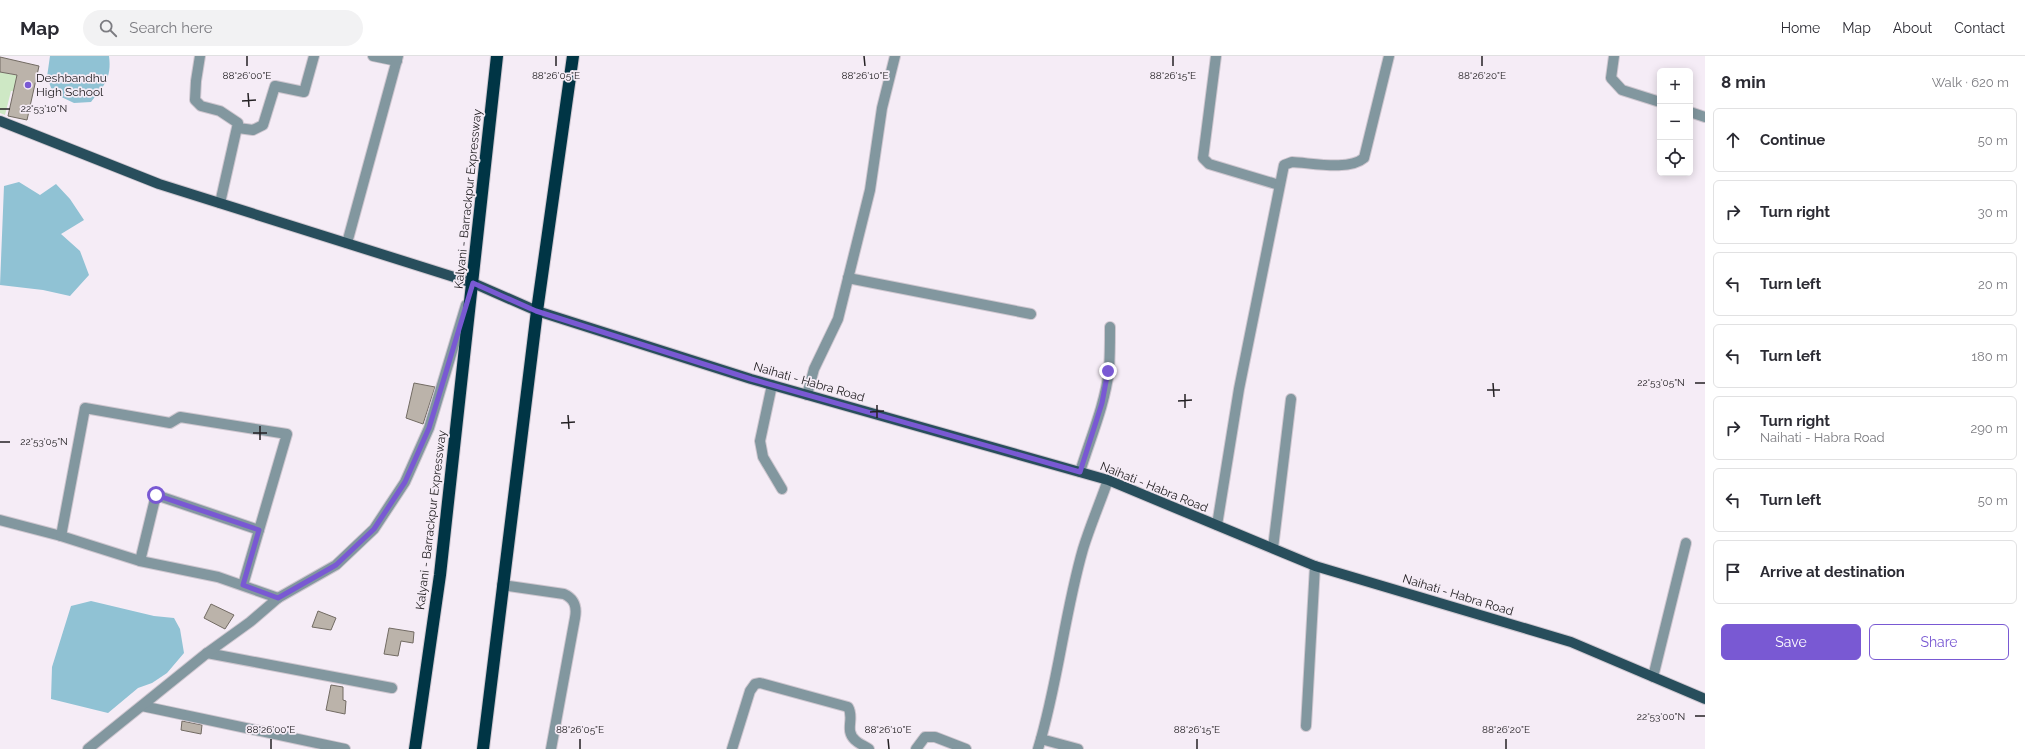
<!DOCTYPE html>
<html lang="en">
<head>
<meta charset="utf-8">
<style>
	body { margin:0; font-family:Raleway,sans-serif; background:#f2f2f3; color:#2b2b33 }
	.controls { position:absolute; right:12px; top:12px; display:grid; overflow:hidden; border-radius:6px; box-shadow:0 2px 10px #0003 }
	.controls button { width:36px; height:36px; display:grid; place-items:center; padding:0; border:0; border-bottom:1px solid #e1e1e2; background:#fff; color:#2b2b33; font:20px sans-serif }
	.stop { position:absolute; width:12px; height:12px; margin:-9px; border:3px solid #7959d3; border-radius:50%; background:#fff }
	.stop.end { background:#7959d3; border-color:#fff; box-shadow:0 1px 4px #0008 }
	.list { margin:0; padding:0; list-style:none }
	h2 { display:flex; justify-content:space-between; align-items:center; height:52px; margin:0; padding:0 16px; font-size:17px }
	h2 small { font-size:13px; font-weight:400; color:#7c7c81 }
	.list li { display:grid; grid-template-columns:26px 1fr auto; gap:12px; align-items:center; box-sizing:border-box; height:64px; margin:0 8px 8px; padding:0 8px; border:1px solid #e1e1e2; border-radius:6px }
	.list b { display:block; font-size:15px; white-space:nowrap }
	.list p { margin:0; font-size:13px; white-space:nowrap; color:#7c7c81 }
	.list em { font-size:13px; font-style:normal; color:#7c7c81 }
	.actions { display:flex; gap:8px; padding:12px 16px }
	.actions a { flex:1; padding:9px 0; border:1px solid #7959d3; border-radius:6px; text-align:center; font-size:14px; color:#7959d3 }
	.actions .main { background:#7959d3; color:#fff }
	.icon { flex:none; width:22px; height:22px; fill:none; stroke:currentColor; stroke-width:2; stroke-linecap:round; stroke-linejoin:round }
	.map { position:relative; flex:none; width:1705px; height:693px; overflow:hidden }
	header { display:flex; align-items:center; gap:24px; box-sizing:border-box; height:56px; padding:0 20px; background:#fff; border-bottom:1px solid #e1e1e2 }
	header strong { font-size:19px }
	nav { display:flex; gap:22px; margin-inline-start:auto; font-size:14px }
	.search { width:280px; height:36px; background:#f2f2f3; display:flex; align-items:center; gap:10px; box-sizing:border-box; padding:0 14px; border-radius:22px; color:#7c7c81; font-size:15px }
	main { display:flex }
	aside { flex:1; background:#fff }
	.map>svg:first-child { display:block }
	.green { fill:#cee8c5 }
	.water { fill:#90c2d4 }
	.building { fill:#bbb3aa; stroke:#726b63 }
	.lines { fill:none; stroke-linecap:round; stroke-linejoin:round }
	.minor-casing { stroke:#cfc7d0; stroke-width:12 }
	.major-casing { stroke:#cfc7d0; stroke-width:12 }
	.highway-casing { stroke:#cfc7d0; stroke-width:14 }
	.minor { stroke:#82979f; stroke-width:10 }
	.major { stroke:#284e5c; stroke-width:10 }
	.highway { stroke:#003545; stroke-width:12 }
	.route { stroke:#7959d3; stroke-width:5 }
	.ticks { fill:none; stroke:#242124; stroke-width:1.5 }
	.poi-dot { fill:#7959d3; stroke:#f5ecf6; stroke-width:1.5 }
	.labels { text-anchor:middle; stroke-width:3.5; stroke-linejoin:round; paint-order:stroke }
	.poi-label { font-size:12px; fill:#242124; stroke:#f5ecf6; text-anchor:start }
	.street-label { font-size:12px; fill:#242124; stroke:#f5ecf6 }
	.ticks-label { font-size:10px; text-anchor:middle; fill:#242124; stroke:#f5ecf6; stroke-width:3.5; stroke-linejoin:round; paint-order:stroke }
</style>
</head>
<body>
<header>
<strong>Map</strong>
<div class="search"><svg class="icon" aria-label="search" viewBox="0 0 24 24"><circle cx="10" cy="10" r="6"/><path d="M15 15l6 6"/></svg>Search here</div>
<nav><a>Home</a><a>Map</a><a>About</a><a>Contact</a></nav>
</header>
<main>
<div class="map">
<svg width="1705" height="693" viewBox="0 0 1705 693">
	<rect width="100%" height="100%" fill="#f5ecf6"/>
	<!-- green -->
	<polygon class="green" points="0,16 21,20 18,36 11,35 5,59 0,57"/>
	<!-- water -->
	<g class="water">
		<path d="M50,0H109C112,22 104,30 91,46L74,47L53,37L47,21Z"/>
		<polygon points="19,126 40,139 56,128 70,143 84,164 61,178 80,195 89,219 70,240 43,234 0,229 4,130"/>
		<polygon points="91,545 154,560 174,562 180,573 184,597 167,617 152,627 138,632 108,657 51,643 52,611 71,550"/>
	</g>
	<!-- building -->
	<g class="building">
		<polygon points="0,1 39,10 27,64 8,60 17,19 0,16"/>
		<polygon points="414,327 435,331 423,368 406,362"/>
		<polygon points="211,548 234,559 225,573 204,562"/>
		<polygon points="318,555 336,562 331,574 312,571"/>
		<polygon points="389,572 414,576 413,587 401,585 398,600 384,598"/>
		<polygon points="331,629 343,631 343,644 346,645 345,658 326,654"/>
		<polygon points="182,665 202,669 201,678 181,674"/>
	</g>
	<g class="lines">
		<!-- minor casing -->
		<g class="minor-casing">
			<g id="minor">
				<polyline points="200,0 196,25 195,44 201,50 220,55 238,67 220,147"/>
				<polyline points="373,0 397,5"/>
				<polyline points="1216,0 1203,102 1209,108 1279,129"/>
				<polyline points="1614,0 1611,22 1622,34 1660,46"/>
				<polyline points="1690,56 1705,61"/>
				<polyline points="238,72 253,74 263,69 275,30 304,36 314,0"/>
				<polyline points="347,187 398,0"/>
				<polyline points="848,222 1031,258"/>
				<polyline points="772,329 760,385 763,401 782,433"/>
				<polyline points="807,339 814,313 838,263 870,134 882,52 895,0"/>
				<path d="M1080,416C1090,383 1105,349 1109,314C1110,300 1110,285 1110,271"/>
				<polyline points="0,464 61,480 140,505 218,521 278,542"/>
				<path d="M1217,469L1239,333L1284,109L1292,106C1312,107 1349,115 1364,102L1389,0"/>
				<polyline points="61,480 85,352 170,367 180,361 287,378 243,529"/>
				<polyline points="1273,492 1291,343"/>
				<polyline points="140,505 156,439 259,474"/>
				<path d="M502,529L564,538C575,543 577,551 575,562L551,693"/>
				<polyline points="207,597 392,632"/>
				<polyline points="1653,621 1686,487"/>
				<polyline points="142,650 345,693"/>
				<polyline points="1306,670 1315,510"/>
				<polyline points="1041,683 1078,693"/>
				<polyline points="88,693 207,597 250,566 278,542 336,509 374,473 405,426 429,372 466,249"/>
				<path d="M732,693L750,635L755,628L760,627L848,651C855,662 844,674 855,684C859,688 865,690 869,693"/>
				<polyline points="916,693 925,681 935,681 966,693"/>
				<path d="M1038,693C1058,628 1064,559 1083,493C1090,470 1100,447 1108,424"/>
			</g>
		</g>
		<!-- major casing -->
		<g class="major-casing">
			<polyline id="major" points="0,65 159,128 473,227 537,255 751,323 1108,424 1315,510 1571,586 1705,643"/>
		</g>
		<!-- highway casing -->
		<g class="highway-casing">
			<g id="highway">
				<polyline points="415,693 440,519 497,0"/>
				<polyline points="483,693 537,255 573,0"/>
			</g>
		</g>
		<!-- minor -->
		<use href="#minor" class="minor"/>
		<!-- major -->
		<use href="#major" class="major"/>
		<!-- highway -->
		<use href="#highway" class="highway"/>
	</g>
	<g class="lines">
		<!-- route -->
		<polyline class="route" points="156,439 259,474 243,529 278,542 336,509 374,473 405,426 429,372 473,227 536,255 751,323 1080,416 1102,347 1108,315"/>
	</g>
	<!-- ticks -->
	<path class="ticks" d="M247,0V10M556,0V10M864,0L865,10M1173,0V10M1482,0V10M248,37L249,51M242,45L256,44M0,53H10M1493,327L1494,341M1695,327H1705M1487,334H1500M1185,338V352M1178,345L1192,344M877,349V362M870,356L884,355M568,359L569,373M561,367L575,366M260,370V384M253,377H267M0,386H10M1695,660H1705M271,683V693M580,683V693M888,683L889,693M1197,683V693M1506,683V693"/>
	<!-- markers -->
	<circle class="poi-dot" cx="28" cy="29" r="4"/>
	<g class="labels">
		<!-- poi labels -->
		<g class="poi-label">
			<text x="36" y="26">Deshbandhu<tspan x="36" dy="14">High School</tspan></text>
		</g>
		<!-- street labels -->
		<g class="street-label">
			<text transform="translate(468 143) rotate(-84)" y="4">Kalyani - Barrackpur Expressway</text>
			<text transform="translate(809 326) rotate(16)" y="4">Naihati - Habra Road</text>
			<text transform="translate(1154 431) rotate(22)" y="4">Naihati - Habra Road</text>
			<text transform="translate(431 464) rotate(-83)" y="4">Kalyani - Barrackpur Expressway</text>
			<text transform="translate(1458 539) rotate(17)" y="4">Naihati - Habra Road</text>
		</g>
	</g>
	<g class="ticks-label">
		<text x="247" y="23">88°26'00"E</text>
		<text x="556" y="23">88°26'05"E</text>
		<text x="865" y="23">88°26'10"E</text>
		<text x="1173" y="23">88°26'15"E</text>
		<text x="1482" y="23">88°26'20"E</text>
		<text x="44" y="56">22°53'10"N</text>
		<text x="1661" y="330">22°53'05"N</text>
		<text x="44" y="389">22°53'05"N</text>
		<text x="1661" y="664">22°53'00"N</text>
		<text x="271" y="677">88°26'00"E</text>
		<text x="580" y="677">88°26'05"E</text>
		<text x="888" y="677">88°26'10"E</text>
		<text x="1197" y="677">88°26'15"E</text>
		<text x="1506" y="677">88°26'20"E</text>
	</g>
</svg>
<div class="controls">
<button>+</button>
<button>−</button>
<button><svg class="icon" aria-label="locate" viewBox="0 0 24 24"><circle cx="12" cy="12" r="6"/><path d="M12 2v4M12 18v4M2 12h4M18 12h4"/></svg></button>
</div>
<div class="stop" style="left:156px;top:439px"></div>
<div class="stop end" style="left:1108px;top:315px"></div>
</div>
<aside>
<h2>8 min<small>Walk · 620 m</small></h2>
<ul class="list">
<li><svg class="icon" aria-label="ahead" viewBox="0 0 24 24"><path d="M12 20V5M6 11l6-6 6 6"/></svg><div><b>Continue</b></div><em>50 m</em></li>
<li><svg class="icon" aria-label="right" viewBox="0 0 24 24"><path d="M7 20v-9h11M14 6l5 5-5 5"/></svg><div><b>Turn right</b></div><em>30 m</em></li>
<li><svg class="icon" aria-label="left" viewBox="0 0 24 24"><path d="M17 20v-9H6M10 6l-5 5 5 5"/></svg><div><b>Turn left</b></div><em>20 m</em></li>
<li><svg class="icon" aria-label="left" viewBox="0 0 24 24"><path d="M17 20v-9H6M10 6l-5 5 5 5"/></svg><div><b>Turn left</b></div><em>180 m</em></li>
<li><svg class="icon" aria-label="right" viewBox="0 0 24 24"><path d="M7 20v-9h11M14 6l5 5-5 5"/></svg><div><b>Turn right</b><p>Naihati - Habra Road</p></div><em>290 m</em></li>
<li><svg class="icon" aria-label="left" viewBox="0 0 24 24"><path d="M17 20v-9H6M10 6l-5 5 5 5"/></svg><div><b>Turn left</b></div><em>50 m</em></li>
<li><svg class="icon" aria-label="arrive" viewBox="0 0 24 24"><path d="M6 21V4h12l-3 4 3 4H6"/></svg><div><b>Arrive at destination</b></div></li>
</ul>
<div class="actions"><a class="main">Save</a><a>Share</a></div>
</aside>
</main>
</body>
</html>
